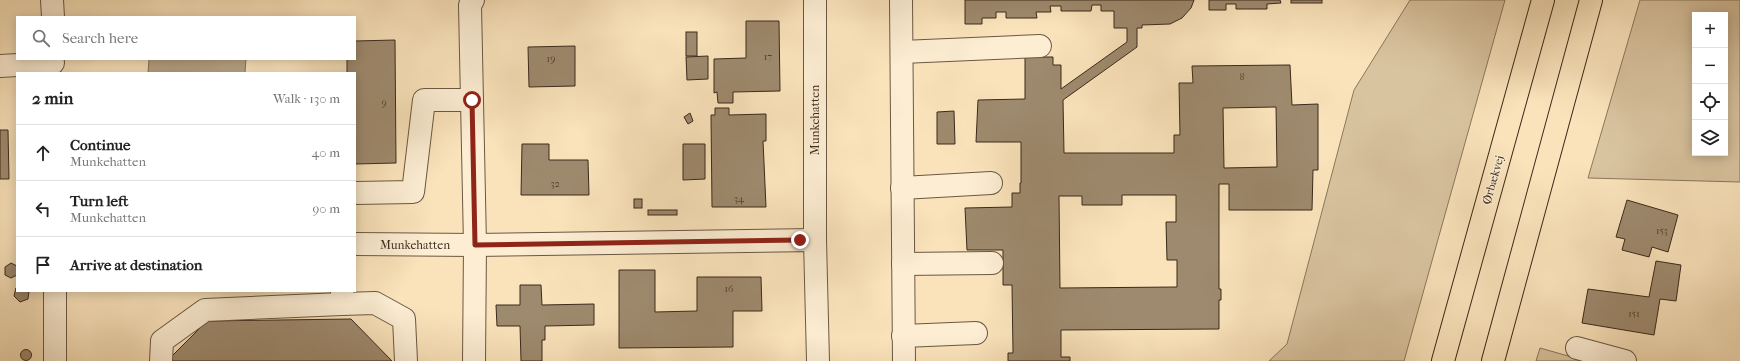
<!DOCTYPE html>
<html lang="en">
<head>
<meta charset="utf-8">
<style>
	body { margin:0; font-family:"IM FELL French Canon",serif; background:#f6f6f6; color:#222 }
	.controls { position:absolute; right:12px; top:12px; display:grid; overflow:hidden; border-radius:0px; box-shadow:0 2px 10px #0003 }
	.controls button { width:36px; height:36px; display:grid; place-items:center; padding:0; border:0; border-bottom:1px solid #e0e0e0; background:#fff; color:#222; font:20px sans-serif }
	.stop { position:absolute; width:12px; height:12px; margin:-9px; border:3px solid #8f2418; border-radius:50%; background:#fff }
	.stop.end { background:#8f2418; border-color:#fff; box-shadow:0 1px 4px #0008 }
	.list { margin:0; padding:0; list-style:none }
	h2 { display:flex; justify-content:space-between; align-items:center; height:52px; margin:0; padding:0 16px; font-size:17px }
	h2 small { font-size:13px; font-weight:400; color:#767676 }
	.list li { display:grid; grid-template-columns:26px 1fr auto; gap:12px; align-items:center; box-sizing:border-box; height:56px; padding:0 16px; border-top:1px solid #e0e0e0 }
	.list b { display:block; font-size:15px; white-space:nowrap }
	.list p { margin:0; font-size:13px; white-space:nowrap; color:#767676 }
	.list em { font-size:13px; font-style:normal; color:#767676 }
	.icon { flex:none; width:22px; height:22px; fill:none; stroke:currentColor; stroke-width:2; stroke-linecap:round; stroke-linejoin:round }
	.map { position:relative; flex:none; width:1740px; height:361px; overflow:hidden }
	.search { position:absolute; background:#fff; box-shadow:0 2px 10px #0003; left:16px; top:16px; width:340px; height:44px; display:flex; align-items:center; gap:10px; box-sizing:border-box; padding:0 14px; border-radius:0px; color:#767676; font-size:15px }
	.panel { position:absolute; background:#fff; box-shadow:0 2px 10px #0003; left:16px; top:72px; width:340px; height:220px; border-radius:0px }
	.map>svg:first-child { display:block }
	.green { fill:#d9c4a0; stroke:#8a775e; fill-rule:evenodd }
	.water { fill:#b9a485; stroke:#86735b }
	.building { fill:#9e8a6e; stroke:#3a2a1b; fill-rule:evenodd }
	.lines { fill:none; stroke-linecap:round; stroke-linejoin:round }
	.minor-casing { stroke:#6a5843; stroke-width:24 }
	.major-casing { stroke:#3a2a1b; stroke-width:24 }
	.minor { stroke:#fcedd3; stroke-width:22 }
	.major { stroke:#fae3bb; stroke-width:22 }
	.route { stroke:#8f2418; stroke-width:5 }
	.labels { text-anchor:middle; stroke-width:3; stroke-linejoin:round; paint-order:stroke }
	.number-label { font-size:10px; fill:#534230 }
	.street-label { font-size:12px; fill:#3a2a1b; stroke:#fcedd3 }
</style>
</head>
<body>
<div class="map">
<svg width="1740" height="361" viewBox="0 0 1740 361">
	<rect width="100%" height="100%" fill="#fae3bb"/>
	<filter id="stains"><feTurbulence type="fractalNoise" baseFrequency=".005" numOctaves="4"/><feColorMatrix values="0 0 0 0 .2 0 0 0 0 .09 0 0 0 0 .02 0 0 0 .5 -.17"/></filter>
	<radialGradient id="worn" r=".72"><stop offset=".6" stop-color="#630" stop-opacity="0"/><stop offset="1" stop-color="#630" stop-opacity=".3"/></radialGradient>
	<!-- green -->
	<g class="green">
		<polygon points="1410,0 1505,0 1404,361 1269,361 1287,344 1354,90"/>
		<path d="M1640,0H1740V182L1588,178ZM1695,15H1725V153H1695Z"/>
		<polygon points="1540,348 1586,361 1536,361"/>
	</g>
	<!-- water -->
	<polygon class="water" points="149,59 246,59 245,73 148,73"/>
	<!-- building -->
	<g class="building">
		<path d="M965,0H1194L1191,8L1182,18L1170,24L1142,25V28H1137V47L1063,100L1064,153H1174V135H1180L1179,83H1193L1192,66L1290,65L1292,105L1318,104V170H1313L1312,210H1229V184H1219V289H1221V300H1219V329L1061,330V357H1070V361H1008V353H1013L1012,285H1003V250H967L965,208L1012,207V193H1020V183H1021V142H976L978,100L1025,99V57H1053V65H1061V89L1127,42V28H1114V11H1101V5H1092L1091,11H1061V6H1050L1051,12H1036L1037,18H1006V12H996V18H982V24H965ZM1276,107L1277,167L1224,168L1223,108ZM1122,195H1176V222H1166L1167,260H1177V287L1060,288L1059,196H1082V205H1122Z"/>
		<polygon points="1209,0 1280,0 1281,3 1267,4 1267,9 1236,9 1236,4 1226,4 1226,10 1209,10"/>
		<rect x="1291" y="0" width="31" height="3"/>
		<polygon points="746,21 779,21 780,91 733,92 733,103 718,103 717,92 714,93 714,59 746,58"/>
		<rect x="686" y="32" width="11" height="24"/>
		<polygon points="395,40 396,163 355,164 355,73 347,73 347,59 355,59 355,41"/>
		<polygon points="575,46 575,86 529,87 528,47"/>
		<polygon points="708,56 708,79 687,80 686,57"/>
		<polygon points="715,108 729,108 729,115 766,114 766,141 763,141 766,207 712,207 711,115 715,115"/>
		<polygon points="954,111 955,144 937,144 937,112"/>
		<polygon points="690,113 693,121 688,124 684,117"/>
		<polygon points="0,130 8,130 9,179 0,179"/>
		<polygon points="522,144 549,144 549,160 588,160 589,195 521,195"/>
		<polygon points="683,144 705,144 705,179 683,180"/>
		<rect x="634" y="199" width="8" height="9"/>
		<polygon points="1627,200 1678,215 1668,252 1652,247 1649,257 1622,250 1625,239 1616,237"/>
		<rect x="648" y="210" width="29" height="5"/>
		<polygon points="1656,261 1681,265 1676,301 1660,299 1654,335 1582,323 1588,289 1649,297"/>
		<polygon points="11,263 17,266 17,275 11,278 5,275 5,267"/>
		<polygon points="619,270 655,270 655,312 697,311 697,277 761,277 762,311 733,311 733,347 619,348"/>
		<polygon points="520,285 541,285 542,305 594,304 594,325 545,326 545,340 542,340 542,361 521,361 520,326 497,326 496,305 520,305"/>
		<polygon points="16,288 17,291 29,291 28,299 20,302 14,296"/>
		<polygon points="351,319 392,361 167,361 207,321"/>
		<circle cx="26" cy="355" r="5.5"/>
	</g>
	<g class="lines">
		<!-- minor casing -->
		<g class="minor-casing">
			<g id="minor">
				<polyline points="52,0 53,17"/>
				<polyline points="473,0 470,5 475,245 474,361"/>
				<polyline points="815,0 815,240 818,361"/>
				<polyline points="901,0 904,361"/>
				<polyline points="902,52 1040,46"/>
				<polyline points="0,66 53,63"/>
				<polyline points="902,188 991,183"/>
				<polyline points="355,193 413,192 424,100 472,100"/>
				<polyline points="355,244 475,245 815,240"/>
				<polyline points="903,264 992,263"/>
				<polyline points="55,291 55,361"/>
				<polyline points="342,304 375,303 404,319 406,361"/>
				<polyline points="903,336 976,333"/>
				<polyline points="1577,348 1625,361"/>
				<polyline points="161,361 162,341 205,310 342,304 342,291"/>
			</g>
		</g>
		<!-- major casing -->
		<g class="major-casing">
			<g id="major">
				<polyline points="1443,361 1543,0"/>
				<polyline points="1493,361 1591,0"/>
			</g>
		</g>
		<!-- minor -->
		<use href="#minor" class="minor"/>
		<!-- major -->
		<use href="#major" class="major"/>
	</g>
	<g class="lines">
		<!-- route -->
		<polyline class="route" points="472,100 475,245 800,240"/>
	</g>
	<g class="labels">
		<!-- number labels -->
		<g class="number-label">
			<text x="768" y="60">17</text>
			<text x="551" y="62">19</text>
			<text x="1242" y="80">8</text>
			<text x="384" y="106">9</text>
			<text x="555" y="187">32</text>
			<text x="739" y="202">34</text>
			<text x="1662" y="234">153</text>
			<text x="729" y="292">16</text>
			<text x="1634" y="317">151</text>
		</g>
		<!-- street labels -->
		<g class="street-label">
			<text transform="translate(815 120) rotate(-90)" y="4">Munkehatten</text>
			<text transform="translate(1493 180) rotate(-74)" y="4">Ørbækvej</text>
			<text x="415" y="249">Munkehatten</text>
		</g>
	</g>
	<rect width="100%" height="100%" filter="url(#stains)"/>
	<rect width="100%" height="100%" fill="url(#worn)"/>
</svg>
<div class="controls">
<button>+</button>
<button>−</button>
<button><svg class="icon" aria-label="locate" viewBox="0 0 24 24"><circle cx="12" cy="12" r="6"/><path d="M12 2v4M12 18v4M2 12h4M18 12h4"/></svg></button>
<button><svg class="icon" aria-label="layers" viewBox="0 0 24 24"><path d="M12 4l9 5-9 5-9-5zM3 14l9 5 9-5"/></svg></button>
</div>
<div class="stop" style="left:472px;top:100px"></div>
<div class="stop end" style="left:800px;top:240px"></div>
<div class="search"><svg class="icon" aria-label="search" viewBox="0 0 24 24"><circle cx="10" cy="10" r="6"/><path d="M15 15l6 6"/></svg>Search here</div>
<section class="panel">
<h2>2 min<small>Walk · 130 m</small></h2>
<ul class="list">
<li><svg class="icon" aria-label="ahead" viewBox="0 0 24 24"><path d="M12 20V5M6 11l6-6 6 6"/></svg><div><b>Continue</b><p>Munkehatten</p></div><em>40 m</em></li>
<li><svg class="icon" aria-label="left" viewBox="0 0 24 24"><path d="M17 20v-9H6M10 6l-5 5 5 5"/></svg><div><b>Turn left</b><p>Munkehatten</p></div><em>90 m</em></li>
<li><svg class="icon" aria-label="arrive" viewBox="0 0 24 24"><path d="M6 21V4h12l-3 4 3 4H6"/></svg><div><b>Arrive at destination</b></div></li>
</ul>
</section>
</div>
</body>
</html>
